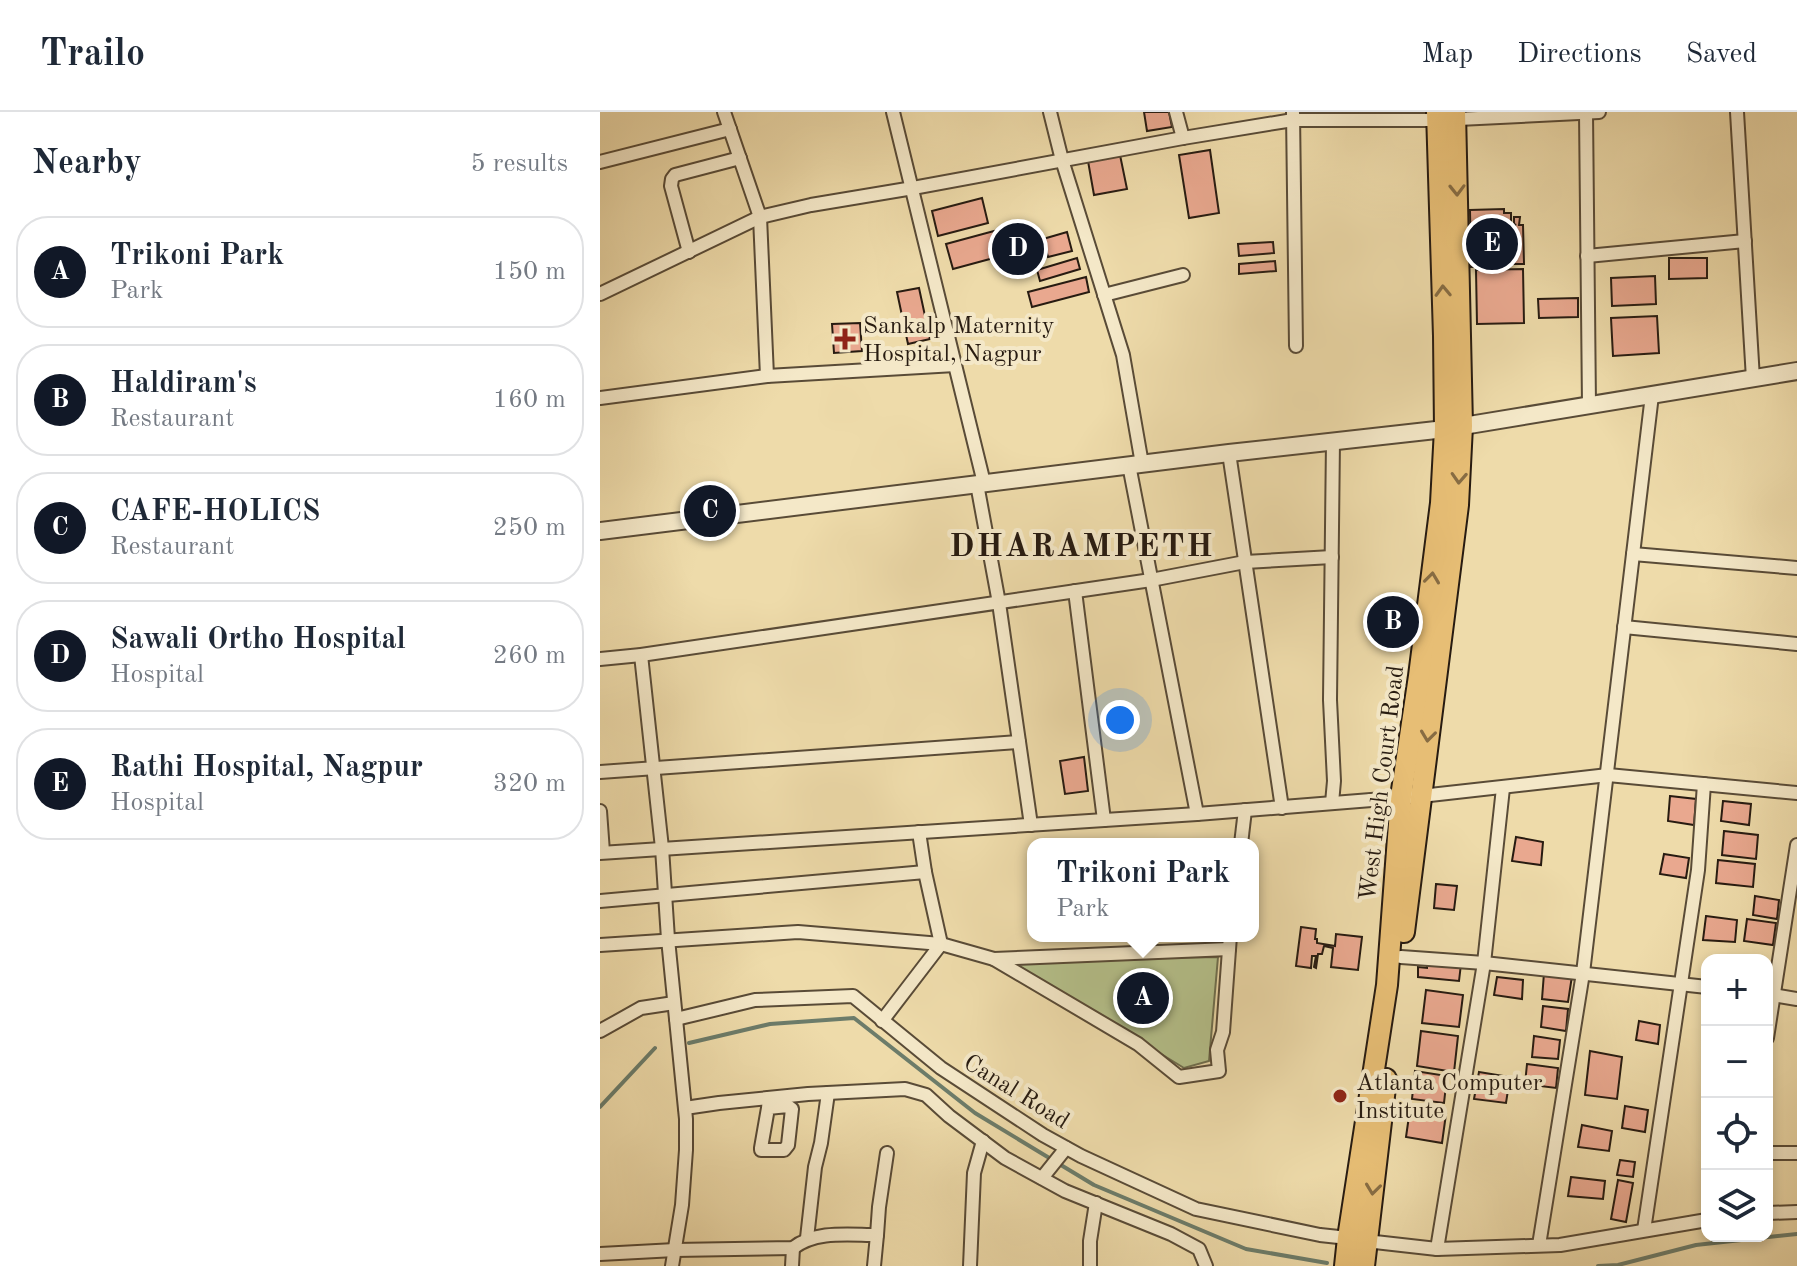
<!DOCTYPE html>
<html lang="en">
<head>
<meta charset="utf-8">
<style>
	body { margin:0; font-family:"Old Standard TT",serif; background:#f6f6f7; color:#1f2937 }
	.controls { position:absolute; right:24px; bottom:24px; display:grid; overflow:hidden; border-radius:16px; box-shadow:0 4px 12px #0003 }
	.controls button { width:72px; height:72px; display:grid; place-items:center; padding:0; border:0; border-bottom:2px solid #e0e1e3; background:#fff; color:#1f2937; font:40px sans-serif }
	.you { position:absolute; left:520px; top:608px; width:28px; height:28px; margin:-20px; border:6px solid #fff; border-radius:50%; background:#1a73e8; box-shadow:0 0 0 12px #1a73e833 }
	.badge { display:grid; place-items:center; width:52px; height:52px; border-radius:50%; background:#111827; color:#fff; font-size:26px; font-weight:700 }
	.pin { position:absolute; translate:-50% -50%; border:4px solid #fff; box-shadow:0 2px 8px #0006 }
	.popup { position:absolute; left:427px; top:726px; width:232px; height:104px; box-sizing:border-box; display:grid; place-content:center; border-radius:16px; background:#fff; filter:drop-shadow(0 2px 6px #0005); font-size:26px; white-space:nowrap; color:#747a83 }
	.popup b { font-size:30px; color:#1f2937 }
	.popup::after { content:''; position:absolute; left:50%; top:100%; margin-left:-16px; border:16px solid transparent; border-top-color:#fff }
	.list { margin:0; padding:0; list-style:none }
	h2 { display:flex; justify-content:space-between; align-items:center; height:104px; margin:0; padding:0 32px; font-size:34px }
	h2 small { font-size:26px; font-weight:400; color:#747a83 }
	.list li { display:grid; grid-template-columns:52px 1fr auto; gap:24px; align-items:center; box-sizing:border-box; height:112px; margin:0 16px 16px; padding:0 16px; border:2px solid #e0e1e3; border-radius:32px }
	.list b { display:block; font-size:30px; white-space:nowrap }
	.list p { margin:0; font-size:26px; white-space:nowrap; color:#747a83 }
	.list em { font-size:26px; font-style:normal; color:#747a83 }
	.icon { flex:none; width:44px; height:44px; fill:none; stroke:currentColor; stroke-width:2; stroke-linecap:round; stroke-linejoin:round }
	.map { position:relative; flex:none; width:1197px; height:1154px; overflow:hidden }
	header { display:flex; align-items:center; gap:48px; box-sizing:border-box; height:112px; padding:0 40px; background:#fff; border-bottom:2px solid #e0e1e3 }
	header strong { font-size:38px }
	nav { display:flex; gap:44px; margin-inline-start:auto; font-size:28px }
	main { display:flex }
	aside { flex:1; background:#fff }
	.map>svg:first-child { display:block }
	.green { fill:#b5c18b; stroke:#6e6e4e; stroke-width:2 }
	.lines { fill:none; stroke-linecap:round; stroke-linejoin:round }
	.stream { stroke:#6c7c6a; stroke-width:4 }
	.building { fill:#e9a88f; stroke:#271b11; stroke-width:2 }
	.minor-casing { stroke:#594b37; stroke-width:16 }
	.tertiary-casing { stroke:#594b37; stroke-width:20 }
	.primary-casing { stroke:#271b11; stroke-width:24 }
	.minor { stroke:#f4e8c8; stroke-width:12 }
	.tertiary { stroke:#f4e8c8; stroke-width:16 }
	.primary { stroke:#e7be75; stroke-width:20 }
	.oneway { stroke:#876c43 }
	.poi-dot { fill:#8f2418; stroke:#f4e8c8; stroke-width:3 }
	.labels { text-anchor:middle; stroke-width:8; stroke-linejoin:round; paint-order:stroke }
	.poi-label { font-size:24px; fill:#271b11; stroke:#f4e8c8; text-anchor:start }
	.street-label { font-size:24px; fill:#271b11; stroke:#f4e8c8 }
	.district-label { font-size:32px; font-weight:bold; letter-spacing:2px; fill:#271b11; stroke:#f4e8c8 }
</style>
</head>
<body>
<header>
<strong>Trailo</strong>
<nav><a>Map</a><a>Directions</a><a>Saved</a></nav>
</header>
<main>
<aside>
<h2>Nearby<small>5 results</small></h2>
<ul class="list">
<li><span class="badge">A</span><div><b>Trikoni Park</b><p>Park</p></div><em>150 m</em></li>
<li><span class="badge">B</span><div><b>Haldiram's</b><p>Restaurant</p></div><em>160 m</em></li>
<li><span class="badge">C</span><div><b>CAFE-HOLICS</b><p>Restaurant</p></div><em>250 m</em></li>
<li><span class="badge">D</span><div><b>Sawali Ortho Hospital</b><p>Hospital</p></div><em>260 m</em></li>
<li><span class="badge">E</span><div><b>Rathi Hospital, Nagpur</b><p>Hospital</p></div><em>320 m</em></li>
</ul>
</aside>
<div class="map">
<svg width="1197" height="1154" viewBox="0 0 1197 1154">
	<rect width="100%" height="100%" fill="#eedbaa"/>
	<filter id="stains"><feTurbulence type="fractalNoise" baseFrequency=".0025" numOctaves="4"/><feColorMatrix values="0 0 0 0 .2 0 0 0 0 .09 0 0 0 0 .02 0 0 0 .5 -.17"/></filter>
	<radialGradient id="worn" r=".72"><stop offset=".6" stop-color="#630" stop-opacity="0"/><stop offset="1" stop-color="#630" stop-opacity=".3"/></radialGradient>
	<!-- green -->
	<polygon class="green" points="618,845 609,949 584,956 406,847"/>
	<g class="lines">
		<!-- stream -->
		<g class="stream">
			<polyline points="89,931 170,912 254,906 375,1001 494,1073 646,1137 727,1151"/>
			<polyline points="0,995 55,936"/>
			<polyline points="998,1154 1018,1153 1096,1133 1197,1122"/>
		</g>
	</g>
	<!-- building -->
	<g class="building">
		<polygon points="544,0 569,0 572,15 547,19"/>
		<polygon points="610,38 619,101 589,106 579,43"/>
		<polygon points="520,43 527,77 494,83 488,49"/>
		<polygon points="382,86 388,111 338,124 332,99"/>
		<polygon points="904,97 904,101 911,101 911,110 907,110 907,113 916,113 914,112 914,105 920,105 919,113 923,113 924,152 907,152 907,140 903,140 904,154 871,155 870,98"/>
		<polygon points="394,119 401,144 353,157 346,132"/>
		<polygon points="467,120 472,139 448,145 443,127"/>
		<polygon points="431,129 432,141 422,143 423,147 411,148 409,132"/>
		<polygon points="673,130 674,141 639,144 638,132"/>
		<polygon points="477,146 480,157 440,169 437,158"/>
		<polygon points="1069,146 1107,146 1107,166 1069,167"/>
		<polygon points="675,149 676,159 639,162 639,152"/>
		<polygon points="923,157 924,211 877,212 876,158"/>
		<polygon points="1055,164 1056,192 1012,194 1011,166"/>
		<polygon points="486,165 489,180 432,195 428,180"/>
		<polygon points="319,176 330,227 308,232 297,180"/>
		<polygon points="978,186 978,205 939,206 938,187"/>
		<polygon points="1057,204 1059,241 1013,244 1011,206"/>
		<polygon points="260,211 262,239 234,241 232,212"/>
		<polygon points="484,645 488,679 465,682 460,649"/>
		<polygon points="1070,684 1096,687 1094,713 1068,709"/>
		<polygon points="1123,689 1151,692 1149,713 1121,709"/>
		<polygon points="1124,719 1158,723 1156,747 1122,743"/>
		<polygon points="916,725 943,730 941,753 912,749"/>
		<polygon points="1064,742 1089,746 1086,766 1060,762"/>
		<polygon points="1118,748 1155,752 1153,775 1116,771"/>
		<polygon points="836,772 857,774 854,798 834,796"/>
		<polygon points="1155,784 1179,788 1177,807 1153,803"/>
		<polygon points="1106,804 1137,808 1135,830 1103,828"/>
		<polygon points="1147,807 1176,811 1173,833 1144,829"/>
		<polygon points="701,815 716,817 715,827 717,827 717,831 735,834 736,822 762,825 758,858 731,855 733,836 724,834 722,842 718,842 716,856 714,855 716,844 712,844 711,856 696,854"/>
		<polygon points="827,850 861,852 859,869 818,865 818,855 827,856"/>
		<polygon points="944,861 972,864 968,890 942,887"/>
		<polygon points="897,865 923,868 922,887 894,883"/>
		<polygon points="826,878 863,883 859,915 822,911"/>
		<polygon points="943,894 968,897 966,919 941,915"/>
		<polygon points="1039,909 1060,913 1058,932 1036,928"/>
		<polygon points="821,919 858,924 854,960 817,954"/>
		<polygon points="934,924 960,928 958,947 932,945"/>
		<polygon points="990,939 1022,945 1017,987 985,983"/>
		<polygon points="927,952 958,956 956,976 925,972"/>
		<polygon points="815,959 847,964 844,991 812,987"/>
		<polygon points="879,960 910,965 906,991 874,987"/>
		<polygon points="1025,994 1048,998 1045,1020 1022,1016"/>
		<polygon points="810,997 846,1002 842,1031 806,1025"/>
		<polygon points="982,1013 1012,1019 1009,1039 978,1035"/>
		<polygon points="1020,1048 1035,1050 1033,1065 1017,1063"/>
		<polygon points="971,1065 1005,1069 1003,1087 968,1084"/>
		<polygon points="1018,1068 1033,1071 1026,1110 1011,1107"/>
	</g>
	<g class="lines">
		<!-- minor casing -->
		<g class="minor-casing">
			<g id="minor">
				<polyline points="124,0 160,105 167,264"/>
				<polyline points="293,0 384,371"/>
				<polyline points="450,0 462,48 523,243 542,352"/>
				<polyline points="576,0 583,26"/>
				<polyline points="1137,0 1153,267"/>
				<polyline points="693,1 696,234"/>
				<polyline points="986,1 989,293"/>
				<polyline points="0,50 130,17"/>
				<polyline points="89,140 71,74 72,67 75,63 140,46"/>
				<polyline points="987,144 1145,129"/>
				<polyline points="0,182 160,105 211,93 313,76 583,26 693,8 838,8 999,0"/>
				<polyline points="504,183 583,163"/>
				<polyline points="0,286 167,264 355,253"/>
				<polyline points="629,341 682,696"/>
				<polyline points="529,353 597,702"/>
				<polyline points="377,372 399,491 431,713"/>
				<polyline points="1033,442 1197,456"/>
				<polyline points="475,479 504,708"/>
				<polyline points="1024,515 1197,532"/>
				<polyline points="41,543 62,736 68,827 86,1007 86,1038 82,1093 72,1154"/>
				<polyline points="0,547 41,543 551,468 645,450 732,445"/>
				<polyline points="0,660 419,630"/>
				<polyline points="732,691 734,669 730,588 733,329"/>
				<polyline points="0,699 3,740"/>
				<polyline points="319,720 325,760"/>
				<polyline points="641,732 645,698"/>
				<polyline points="0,741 597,702 821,684 1008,663 1197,681"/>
				<polyline points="0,789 325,760 341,832 282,909"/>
				<polyline points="0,833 198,820 341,832 394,847 629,837"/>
				<polyline points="801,845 884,851 1107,875"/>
				<polyline points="394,847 538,932 579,965 619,959 617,938 623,920 630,824"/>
				<polyline points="1167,882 1197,887"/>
				<polyline points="76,907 155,888 253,884 341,956 443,1023 481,1044 596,1097 720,1123 748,1126"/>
				<polyline points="0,919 41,896 74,891"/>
				<polyline points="1167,926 1197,733"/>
				<polyline points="85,996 119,991 208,982 305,977 326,983 349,1004 405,1046 465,1079 571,1122 599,1137 606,1154"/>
				<polyline points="168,996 188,994 192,997 188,1033 184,1038 161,1038 161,1036 168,996 169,986"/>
				<polyline points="1167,1041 1197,1041"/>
				<polyline points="442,1066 466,1036"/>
				<polyline points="1167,1101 1197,1100"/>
				<polyline points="1044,1118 1098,758 1104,672"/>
				<polyline points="277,1123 279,1095 287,1041"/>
				<polyline points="207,1126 215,1055 221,1031 228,981"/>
				<polyline points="766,1129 837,1137 960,1133 1107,1108"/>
				<polyline points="939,1133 983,861 1052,283"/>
				<polyline points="837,1137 884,851 903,676"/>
				<path d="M0,1142L75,1138L193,1136C216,1118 249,1123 277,1123L274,1154"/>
				<polyline points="192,1154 193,1136"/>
				<polyline points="370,1154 374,1061 383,1029"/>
				<polyline points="490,1154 490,1129 496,1091"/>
			</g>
		</g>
		<!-- tertiary casing -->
		<g class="tertiary-casing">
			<polyline id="tertiary" points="0,419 629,341 845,317 1197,259"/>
		</g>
		<!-- primary casing -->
		<g class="primary-casing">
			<g id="primary">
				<polyline points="804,820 858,393 862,314 855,0"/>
				<polyline points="745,1154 748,1126 787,873 801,685 819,564 841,391 845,317 844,224 837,0"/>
				<polyline points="764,1154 786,967"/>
			</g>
		</g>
		<!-- minor -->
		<use href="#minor" class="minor"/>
		<!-- tertiary -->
		<use href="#tertiary" class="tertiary"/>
		<!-- primary -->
		<use href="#primary" class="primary"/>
	</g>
	<!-- one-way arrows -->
	<defs><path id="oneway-chevron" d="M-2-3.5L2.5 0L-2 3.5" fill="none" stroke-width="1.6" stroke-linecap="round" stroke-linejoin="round" transform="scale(2)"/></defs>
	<g class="oneway">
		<use href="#oneway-chevron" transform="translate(857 78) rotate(89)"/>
		<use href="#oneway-chevron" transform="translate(843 179) rotate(-92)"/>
		<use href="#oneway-chevron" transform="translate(859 366) rotate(93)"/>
		<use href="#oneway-chevron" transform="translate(832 466) rotate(-83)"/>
		<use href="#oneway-chevron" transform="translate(828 624) rotate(97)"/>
		<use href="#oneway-chevron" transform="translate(773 1077) rotate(97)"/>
	</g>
	<!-- markers -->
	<g class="poi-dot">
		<path d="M241 215h8v8h8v8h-8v8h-8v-8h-8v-8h8z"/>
		<circle cx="740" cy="984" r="8"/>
	</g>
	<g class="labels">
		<!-- poi labels -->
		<g class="poi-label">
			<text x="263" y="221">Sankalp Maternity<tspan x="263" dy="28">Hospital, Nagpur</tspan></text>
			<text x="756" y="978">Atlanta Computer<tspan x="756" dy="28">Institute</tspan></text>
		</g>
		<!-- street labels -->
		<g class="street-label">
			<text transform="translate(781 671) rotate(-83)" y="8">West High Court Road</text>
			<text transform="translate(417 979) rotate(32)" y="8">Canal Road</text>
		</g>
		<!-- district labels -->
		<g class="district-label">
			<text x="482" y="444">DHARAMPETH</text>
		</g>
	</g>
	<rect width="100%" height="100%" filter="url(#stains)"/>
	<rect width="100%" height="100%" fill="url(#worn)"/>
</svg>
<div class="controls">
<button>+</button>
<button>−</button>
<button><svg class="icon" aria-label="locate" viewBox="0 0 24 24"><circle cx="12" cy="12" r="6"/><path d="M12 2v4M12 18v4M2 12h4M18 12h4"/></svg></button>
<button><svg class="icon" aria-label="layers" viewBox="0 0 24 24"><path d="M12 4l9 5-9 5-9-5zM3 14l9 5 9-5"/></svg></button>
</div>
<div class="you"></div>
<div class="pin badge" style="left:543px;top:886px">A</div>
<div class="popup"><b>Trikoni Park</b>Park</div>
<div class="pin badge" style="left:793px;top:510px">B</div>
<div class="pin badge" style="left:110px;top:399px">C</div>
<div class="pin badge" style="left:418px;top:137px">D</div>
<div class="pin badge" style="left:892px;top:132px">E</div>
</div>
</main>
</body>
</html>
